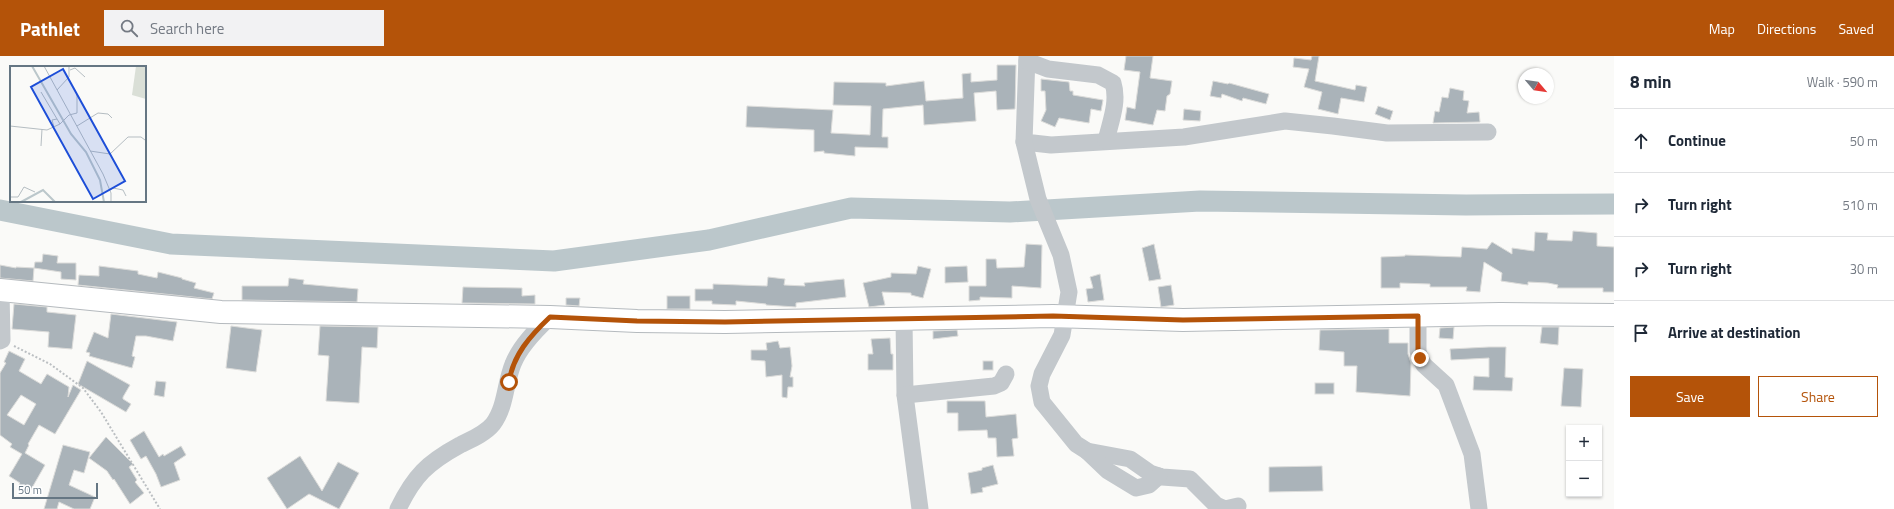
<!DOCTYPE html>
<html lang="en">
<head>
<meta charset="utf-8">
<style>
	body { margin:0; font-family:"Titillium Web",sans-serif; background:#f2f2f3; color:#1f2937 }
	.controls { position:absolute; right:12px; bottom:12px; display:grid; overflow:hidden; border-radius:0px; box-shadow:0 1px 3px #0004 }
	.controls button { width:36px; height:36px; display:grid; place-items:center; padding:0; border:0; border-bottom:1px solid #e0e1e3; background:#fff; color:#1f2937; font:20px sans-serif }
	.compass { position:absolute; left:1518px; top:12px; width:36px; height:36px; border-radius:50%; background:#fff; box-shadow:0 1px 3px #0004; rotate:119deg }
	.scale { position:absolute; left:12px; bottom:10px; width:86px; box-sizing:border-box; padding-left:4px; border:2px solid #657683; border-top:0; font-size:11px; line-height:14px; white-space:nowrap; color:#657683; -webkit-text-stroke:3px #fff; paint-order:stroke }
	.stop { position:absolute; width:12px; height:12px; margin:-9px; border:3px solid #b45309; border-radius:50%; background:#fff }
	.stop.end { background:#b45309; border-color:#fff; box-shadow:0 1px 4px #0008 }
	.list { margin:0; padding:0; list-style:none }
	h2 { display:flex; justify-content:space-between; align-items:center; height:52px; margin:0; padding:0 16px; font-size:17px }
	h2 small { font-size:13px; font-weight:400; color:#747a83 }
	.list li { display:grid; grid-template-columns:26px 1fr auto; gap:12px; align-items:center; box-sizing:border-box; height:64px; padding:0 16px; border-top:1px solid #e0e1e3 }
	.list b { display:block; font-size:15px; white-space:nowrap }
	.list em { font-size:13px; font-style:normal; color:#747a83 }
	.actions { display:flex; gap:8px; padding:12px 16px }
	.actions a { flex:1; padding:9px 0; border:1px solid #b45309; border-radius:0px; text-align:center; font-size:14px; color:#b45309 }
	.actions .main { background:#b45309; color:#fff }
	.icon { flex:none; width:22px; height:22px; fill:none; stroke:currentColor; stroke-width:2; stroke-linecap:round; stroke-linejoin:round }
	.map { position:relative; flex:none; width:1614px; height:453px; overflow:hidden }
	header { display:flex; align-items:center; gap:24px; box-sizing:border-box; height:56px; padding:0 20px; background:#b45309; color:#fff }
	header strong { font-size:19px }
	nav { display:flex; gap:22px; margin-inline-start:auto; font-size:14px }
	.search { width:280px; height:36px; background:#f2f2f3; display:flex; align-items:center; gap:10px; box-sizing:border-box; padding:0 14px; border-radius:0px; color:#747a83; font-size:15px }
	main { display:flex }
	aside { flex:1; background:#fff }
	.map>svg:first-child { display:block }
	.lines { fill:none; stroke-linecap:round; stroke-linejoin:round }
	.river { stroke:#bbc7cb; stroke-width:21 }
	.building { fill:#aab3b9; stroke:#dcdcda; fill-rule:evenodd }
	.major-casing { stroke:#b5babe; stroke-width:24 }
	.path { stroke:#bbbfc2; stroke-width:2; stroke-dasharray:2 2; stroke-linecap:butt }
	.minor { stroke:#c3c8cc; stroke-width:17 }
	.major { stroke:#fff; stroke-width:22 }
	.route { stroke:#b45309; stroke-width:5 }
	.inset-river { fill:none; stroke:#bbc7cb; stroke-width:2 }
	.inset-road { fill:none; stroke:#b5bdc2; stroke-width:1 }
	.view { fill:#1d4ed8; fill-opacity:0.15; stroke:#1d4ed8; stroke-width:2 }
	.inset-edge { fill:none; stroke:#657683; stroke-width:2 }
</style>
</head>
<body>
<header>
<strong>Pathlet</strong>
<div class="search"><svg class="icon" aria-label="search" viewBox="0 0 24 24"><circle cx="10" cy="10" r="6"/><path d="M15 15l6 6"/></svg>Search here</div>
<nav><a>Map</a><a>Directions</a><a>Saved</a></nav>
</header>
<main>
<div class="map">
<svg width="1614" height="453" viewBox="0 0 1614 453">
	<rect width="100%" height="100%" fill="#fafaf8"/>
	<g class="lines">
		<!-- river -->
		<polyline class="river" points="0,154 171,188 554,205 709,184 851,152 1010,156 1200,145 1466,149 1614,148"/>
	</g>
	<!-- building -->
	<g class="building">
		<polygon points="1126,0 1153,0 1150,22 1172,25 1170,38 1167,40 1165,55 1157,54 1153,69 1125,64 1127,51 1135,53 1140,16 1124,14"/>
		<polygon points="1312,0 1319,0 1315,25 1355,34 1356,29 1367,31 1364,46 1341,42 1338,58 1318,53 1322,36 1304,31 1309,13 1293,11 1294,2 1311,4"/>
		<polygon points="997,9 1016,9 1015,53 997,54 996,35 974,37 976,65 924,69 923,49 883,53 882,81 888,81 888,92 855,91 855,100 824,97 824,95 814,96 814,74 746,71 747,50 833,54 831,77 870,79 871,50 833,49 834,26 886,27 886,30 924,25 926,45 963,42 962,18 971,17 971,26 997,24"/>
		<polygon points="1041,23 1069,26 1070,35 1073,35 1073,39 1103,44 1101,55 1091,53 1089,67 1059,62 1055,71 1041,65 1046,54 1045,35 1041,35"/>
		<polygon points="1213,25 1228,28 1229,27 1269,38 1266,48 1243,42 1242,45 1222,38 1221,42 1210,40"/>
		<polygon points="1450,32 1464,35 1463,44 1469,45 1467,57 1479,56 1480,66 1433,67 1435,55 1439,56 1442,41 1448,42"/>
		<polygon points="1378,50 1393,55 1390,64 1375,58"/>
		<polygon points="1184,53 1201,55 1200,65 1183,64"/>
		<polygon points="1573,175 1597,177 1597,190 1614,191 1614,236 1603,236 1603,232 1557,232 1558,229 1548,227 1528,226 1528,229 1501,225 1502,217 1484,206 1480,236 1466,235 1467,231 1430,231 1430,228 1400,227 1400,232 1381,232 1381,201 1405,200 1405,199 1461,201 1462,191 1487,193 1492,186 1512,198 1512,192 1534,195 1535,176 1548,177 1547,184 1572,185"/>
		<polygon points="1026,188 1042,189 1041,232 1012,230 1012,242 980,241 980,244 969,245 969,230 986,230 986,203 996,203 997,212 1024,211"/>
		<polygon points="1154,188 1161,223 1149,225 1142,192"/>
		<polygon points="43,198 58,200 57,207 76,207 76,224 61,223 61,216 34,212 35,206 42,206"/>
		<polygon points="0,209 16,212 16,211 34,212 33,225 0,222"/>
		<polygon points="99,210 138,215 138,218 157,222 158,216 182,222 182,223 196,227 194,232 214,237 212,243 78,229 79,219 99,220"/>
		<polygon points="918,210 931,213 923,242 911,239 911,237 882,236 885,249 869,251 863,227 891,221 891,217 916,218"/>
		<polygon points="967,210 968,226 945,227 945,211"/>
		<polygon points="1100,218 1104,244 1088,246 1086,233 1093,232 1090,221"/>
		<polygon points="768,221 785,223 784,229 805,230 804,227 844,223 846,241 796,247 796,251 766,249 766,248 736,245 736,249 712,248 712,245 695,245 695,233 713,233 713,228 767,230"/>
		<polygon points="289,222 304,224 303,228 358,233 357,246 242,244 242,230 288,230"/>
		<polygon points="1171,229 1174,249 1161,251 1158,231"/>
		<polygon points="463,231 522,232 522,240 535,239 535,248 462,247"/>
		<rect x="667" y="240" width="23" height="13"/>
		<polygon points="566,242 580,242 579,250 566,249"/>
		<polygon points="14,248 47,251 47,256 76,259 72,293 48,291 49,276 12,273"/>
		<polygon points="111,258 177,266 173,285 146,280 136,280 132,300 135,301 132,312 89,300 90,297 86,296 94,276 108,282"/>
		<polygon points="231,270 262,274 256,316 226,312"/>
		<polygon points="320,270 378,271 377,292 362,291 359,347 326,345 329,300 318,299"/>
		<polygon points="1454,271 1453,283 1439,282 1440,272"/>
		<polygon points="1542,271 1559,271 1558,289 1540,287"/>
		<polygon points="1389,273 1389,287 1408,287 1408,298 1411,307 1410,340 1356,336 1357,310 1344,310 1344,296 1319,294 1320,274"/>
		<polygon points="957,274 958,280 933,283 933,275"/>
		<polygon points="890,282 891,298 893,298 893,314 868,314 868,298 873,298 871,283"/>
		<polygon points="778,285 780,292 790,291 792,310 790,321 793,321 793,331 788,331 787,342 782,341 782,319 766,321 765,305 751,304 751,294 767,294 766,287"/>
		<polygon points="1489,291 1506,291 1505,321 1513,322 1512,335 1473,334 1474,320 1489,321 1489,302 1451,304 1450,293"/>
		<path d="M9,295L25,303L19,315L41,328L47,318L69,331L68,341L73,329L81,334L55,378L39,369L28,388L29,389L25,397L45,409L29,437L18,430L20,427L9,420L22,398L10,391L12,388L0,379V317L6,307L4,306ZM21,339L36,348L24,369L7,359Z"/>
		<polygon points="87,305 130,329 123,341 123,343 131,348 126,356 78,328"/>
		<rect x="983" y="305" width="10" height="9"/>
		<polygon points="1564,312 1583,313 1581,351 1561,350"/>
		<polygon points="156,325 166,326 164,341 154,339"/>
		<rect x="1315" y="327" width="19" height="11"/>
		<polygon points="947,345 985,345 986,361 1016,358 1018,382 1012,383 1014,400 997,401 996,382 988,382 987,374 958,375 958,357 947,357"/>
		<polygon points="144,375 159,401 163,398 164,400 181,390 186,399 174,407 180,424 161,431 156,418 146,400 141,403 130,384"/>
		<polygon points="106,381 133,408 129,411 137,424 135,426 144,437 130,448 114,423 113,424 107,415 89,402"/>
		<polygon points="63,389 90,396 84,417 74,414 69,429 95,441 90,453 74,453 59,446 57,453 44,453"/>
		<polygon points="300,400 322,435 338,406 359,417 339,453 309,438 287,453 267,422"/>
		<polygon points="993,409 998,428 982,432 983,436 971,438 968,417 982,414 982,412"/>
		<polygon points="1322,410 1323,435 1269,436 1269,411"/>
	</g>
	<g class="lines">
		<!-- major casing -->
		<g class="major-casing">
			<polyline id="major" points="0,234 221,256 550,261 637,265 725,266 1053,260 1183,264 1500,258 1614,259"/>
		</g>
		<!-- path -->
		<polyline class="path" points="14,290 50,308 83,332 101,356 160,453"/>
		<!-- minor -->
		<g class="minor">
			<polyline points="1027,0 1024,86 1051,89 1184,81 1285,65 1333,70 1387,77 1488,76"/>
			<path d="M1027,5L1048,13L1098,19L1113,27C1119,46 1110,67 1106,85"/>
			<polyline points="1024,86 1038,143 1061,199 1069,236 1062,279 1042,318 1039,330 1042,346 1076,388 1087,395 1130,403 1150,417 1162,421 1190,423 1216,449 1225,453 1238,450"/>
			<polyline points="1418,259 1418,295 1420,302 1424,309 1446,329 1472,398 1479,453"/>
			<polyline points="904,262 905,339 920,453"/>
			<polyline points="0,285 2,284 1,235"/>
			<polyline points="905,339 994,330 1001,327 1006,318"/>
			<polyline points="1087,395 1108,415 1136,432 1149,429 1159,420"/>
			<path d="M398,453C414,420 427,407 460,389C470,384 485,378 493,368C506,351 505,327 513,308C520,290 536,274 550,261"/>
		</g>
		<!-- major -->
		<use href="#major" class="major"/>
	</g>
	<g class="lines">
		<!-- route -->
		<path class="route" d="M509,326C513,299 530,280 550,261L637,265L725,266L1053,260L1183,264L1418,260V295L1420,302"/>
	</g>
	<!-- overview -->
	<g transform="translate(10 10)">
		<rect width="136" height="136" fill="#fafaf8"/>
		<path d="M126,0H136V33L122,29Z" fill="#dadfd7"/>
		<path class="inset-river" d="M22,0L61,68L76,86L90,114L94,136M11,136L33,124L45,136"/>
		<path class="inset-road" d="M34,0L93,108L101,127V136M60,4L65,2L75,11M47,24L59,11V0M50,58L59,49L67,47V29M0,60L37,64L50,58L31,26M67,60L88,47L98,48L102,52M44,61L42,54L47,53M31,80L32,63M80,85L100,88L118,71H131L135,74M100,124L103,122L113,124L116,130M0,131H8L14,121L25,126"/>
		<path class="view" d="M53,3L115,115L83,133L21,21Z"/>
		<rect width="136" height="136" class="inset-edge"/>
	</g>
</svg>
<div class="controls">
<button>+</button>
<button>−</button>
</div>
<svg class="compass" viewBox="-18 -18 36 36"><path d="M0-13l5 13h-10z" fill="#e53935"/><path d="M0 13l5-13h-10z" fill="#747a83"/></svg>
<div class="scale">50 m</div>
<div class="stop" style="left:509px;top:326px"></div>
<div class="stop end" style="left:1420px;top:302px"></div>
</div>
<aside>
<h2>8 min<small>Walk · 590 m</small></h2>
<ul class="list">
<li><svg class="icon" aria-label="ahead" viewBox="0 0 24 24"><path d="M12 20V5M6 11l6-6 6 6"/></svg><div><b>Continue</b></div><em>50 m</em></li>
<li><svg class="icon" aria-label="right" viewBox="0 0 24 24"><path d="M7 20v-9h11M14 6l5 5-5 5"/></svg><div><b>Turn right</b></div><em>510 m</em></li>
<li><svg class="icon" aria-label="right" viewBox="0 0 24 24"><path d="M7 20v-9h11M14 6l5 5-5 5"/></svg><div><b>Turn right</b></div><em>30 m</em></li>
<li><svg class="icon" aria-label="arrive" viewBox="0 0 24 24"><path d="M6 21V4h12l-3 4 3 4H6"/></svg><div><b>Arrive at destination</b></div></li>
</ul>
<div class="actions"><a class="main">Save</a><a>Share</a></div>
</aside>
</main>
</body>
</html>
